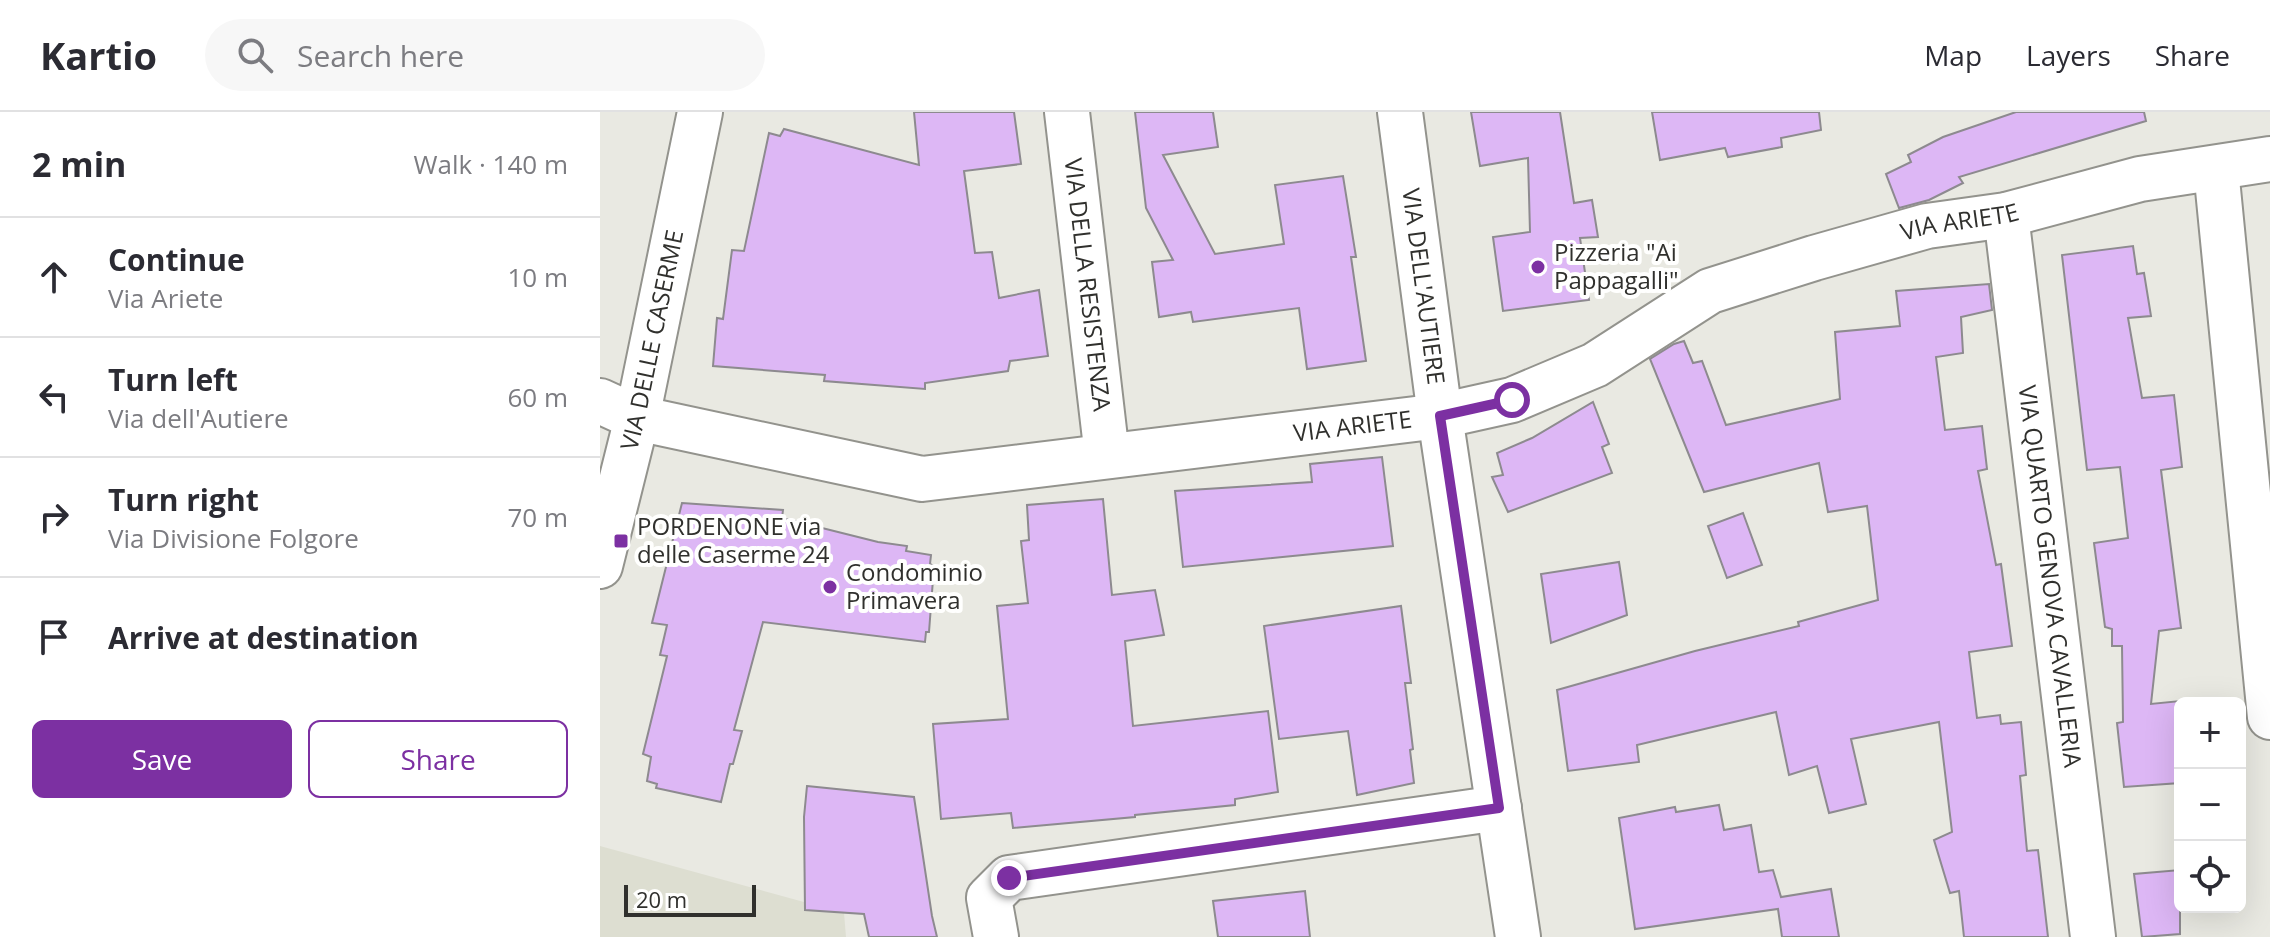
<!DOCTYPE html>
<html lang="en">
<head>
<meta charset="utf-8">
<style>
	body { margin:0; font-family:"Open Sans",sans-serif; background:#f7f7f7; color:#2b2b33 }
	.controls { position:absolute; right:24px; bottom:24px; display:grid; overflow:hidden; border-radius:12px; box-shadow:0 8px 32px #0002 }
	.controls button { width:72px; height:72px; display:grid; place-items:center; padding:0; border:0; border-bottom:2px solid #e1e1e2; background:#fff; color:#2b2b33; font:40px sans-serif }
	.scale { position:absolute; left:24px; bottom:20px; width:132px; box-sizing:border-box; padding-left:8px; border:4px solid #30302d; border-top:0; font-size:22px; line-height:28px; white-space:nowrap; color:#30302d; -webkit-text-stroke:6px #fffffe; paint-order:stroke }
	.stop { position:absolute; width:24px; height:24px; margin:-18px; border:6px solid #7c30a2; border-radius:50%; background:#fff }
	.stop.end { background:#7c30a2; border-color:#fff; box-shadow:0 2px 8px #0008 }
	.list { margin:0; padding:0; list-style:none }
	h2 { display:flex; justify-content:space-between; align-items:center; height:104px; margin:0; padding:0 32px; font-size:34px }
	h2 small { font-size:26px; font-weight:400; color:#7c7c81 }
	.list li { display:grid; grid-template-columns:52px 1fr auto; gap:24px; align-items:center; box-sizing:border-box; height:120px; padding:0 32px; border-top:2px solid #e1e1e2 }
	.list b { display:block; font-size:30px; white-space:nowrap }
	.list p { margin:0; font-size:26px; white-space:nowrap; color:#7c7c81 }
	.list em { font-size:26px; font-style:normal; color:#7c7c81 }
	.actions { display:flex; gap:16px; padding:24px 32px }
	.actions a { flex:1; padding:18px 0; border:2px solid #7c30a2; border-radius:12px; text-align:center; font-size:28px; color:#7c30a2 }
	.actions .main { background:#7c30a2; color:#fff }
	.icon { flex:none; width:44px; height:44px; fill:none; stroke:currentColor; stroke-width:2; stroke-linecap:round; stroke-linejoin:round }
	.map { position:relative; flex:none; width:1670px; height:825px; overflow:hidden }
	header { display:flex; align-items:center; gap:48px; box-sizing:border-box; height:112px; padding:0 40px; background:#fff; border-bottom:2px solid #e1e1e2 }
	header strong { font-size:38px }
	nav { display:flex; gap:44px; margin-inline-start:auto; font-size:28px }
	.search { width:560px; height:72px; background:#f7f7f7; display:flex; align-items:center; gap:20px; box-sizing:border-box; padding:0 28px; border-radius:44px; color:#7c7c81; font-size:30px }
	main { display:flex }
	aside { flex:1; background:#fff }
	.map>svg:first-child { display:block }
	.built { fill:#ddded1 }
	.building { fill:#ddb7f5; stroke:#8d8a8f; stroke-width:2 }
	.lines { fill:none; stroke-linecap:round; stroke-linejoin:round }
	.minor-casing { stroke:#93938d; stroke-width:48 }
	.minor { stroke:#fff; stroke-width:44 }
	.route { stroke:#7c30a2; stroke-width:10 }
	.poi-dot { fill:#7c30a2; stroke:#fffffe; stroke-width:3 }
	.labels { text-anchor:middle; stroke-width:8; stroke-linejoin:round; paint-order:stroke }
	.street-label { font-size:24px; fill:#30302d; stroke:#fffffe }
	.poi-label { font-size:24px; fill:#30302d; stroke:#fffffe; text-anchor:start }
</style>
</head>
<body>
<header>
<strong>Kartio</strong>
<div class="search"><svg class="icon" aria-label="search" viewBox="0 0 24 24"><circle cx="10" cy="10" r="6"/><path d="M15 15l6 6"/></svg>Search here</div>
<nav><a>Map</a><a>Layers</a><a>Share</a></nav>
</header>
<main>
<aside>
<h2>2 min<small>Walk · 140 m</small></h2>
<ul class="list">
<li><svg class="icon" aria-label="ahead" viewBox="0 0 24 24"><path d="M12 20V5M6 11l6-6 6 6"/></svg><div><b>Continue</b><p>Via Ariete</p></div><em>10 m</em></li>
<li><svg class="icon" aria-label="left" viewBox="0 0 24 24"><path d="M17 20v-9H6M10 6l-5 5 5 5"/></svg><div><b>Turn left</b><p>Via dell'Autiere</p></div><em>60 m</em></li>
<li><svg class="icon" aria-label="right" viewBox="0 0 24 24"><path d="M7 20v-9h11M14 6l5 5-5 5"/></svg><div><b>Turn right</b><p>Via Divisione Folgore</p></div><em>70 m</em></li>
<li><svg class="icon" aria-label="arrive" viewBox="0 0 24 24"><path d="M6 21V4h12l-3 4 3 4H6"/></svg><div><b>Arrive at destination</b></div></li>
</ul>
<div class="actions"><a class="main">Save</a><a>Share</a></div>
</aside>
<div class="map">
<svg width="1670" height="825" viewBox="0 0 1670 825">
	<rect width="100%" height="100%" fill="#e9e9e2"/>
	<!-- built -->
	<polygon class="built" points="0,734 244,801 246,825 0,825"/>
	<!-- building -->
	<g class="building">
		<polygon points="314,0 414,0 421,52 364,59 375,141 392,140 399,186 439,178 448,244 410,249 408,259 325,271 325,277 224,269 225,263 113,254 117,206 123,207 132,138 144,139 169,21 180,24 184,17 319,53"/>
		<polygon points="535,0 613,0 618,35 563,43 615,142 684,132 675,73 743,64 756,145 751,145 766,249 707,257 699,196 593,210 591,200 559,205 552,150 573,148 546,96"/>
		<polygon points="871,0 960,0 974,91 992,88 998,125 980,126 989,188 903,199 893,125 930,120 928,46 880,54"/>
		<polygon points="1052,0 1219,0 1221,18 1181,26 1182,35 1128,45 1125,36 1060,48"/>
		<polygon points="1416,0 1544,0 1546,9 1359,65 1363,71 1329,88 1299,96 1286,62 1311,50 1308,43 1343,25"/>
		<polygon points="1533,134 1537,162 1544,161 1551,204 1528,206 1542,286 1574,283 1582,355 1561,358 1581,516 1559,519 1551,592 1580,589 1580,671 1524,675 1517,611 1523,610 1522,534 1512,534 1512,517 1505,515 1494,431 1528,426 1520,355 1487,358 1462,143"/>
		<polygon points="1389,172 1392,198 1361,205 1363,241 1336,245 1345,318 1382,314 1387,357 1378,359 1396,453 1401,452 1412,534 1369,540 1377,606 1400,603 1401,612 1421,610 1426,663 1420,664 1427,739 1438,738 1448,825 1364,825 1359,779 1350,781 1334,728 1352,720 1339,610 1251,627 1266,692 1229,701 1217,654 1189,663 1176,600 1037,633 1039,650 968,659 957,578 1095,539 1199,514 1198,510 1278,488 1267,394 1228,400 1219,351 1104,380 1050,247 1074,232 1084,229 1093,251 1102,249 1126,313 1240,287 1235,220 1300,214 1296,179"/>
		<polygon points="993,290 1009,332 1002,335 1012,361 908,400 892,365 903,363 897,341 932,326"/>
		<polygon points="782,345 793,434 583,455 575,379 712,370 710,352"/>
		<polygon points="503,387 512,483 555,478 564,523 525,529 533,614 668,599 678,680 635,687 635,693 535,703 535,705 413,716 411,701 341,707 333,612 408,607 397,494 428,491 421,429 429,428 427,393"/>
		<polygon points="82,391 183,398 182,406 278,430 307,434 306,439 331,443 330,452 334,454 329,520 326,520 325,530 163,510 134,618 142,619 133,652 130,652 121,690 56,676 57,672 47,669 51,645 43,642 67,544 60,543 67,513 52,511"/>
		<polygon points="1143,401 1162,453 1127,466 1108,414"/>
		<polygon points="1019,450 1027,503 951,531 941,462"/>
		<polygon points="801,494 811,571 805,571 813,637 810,638 814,671 757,683 748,619 679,627 664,514"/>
		<polygon points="207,674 314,685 332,804 337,825 269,825 264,802 205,798 204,705"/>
		<polygon points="1119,693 1124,718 1151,713 1159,760 1173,758 1181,785 1231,777 1239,825 1182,825 1178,797 1035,817 1019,706 1075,695 1076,700"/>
		<polygon points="1580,758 1580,822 1542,825 1534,762"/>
		<polygon points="705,779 710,825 618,825 613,789"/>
	</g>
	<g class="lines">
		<!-- minor casing -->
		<g class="minor-casing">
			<g id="minor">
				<path id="s1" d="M467,0L507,344"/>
				<path id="s2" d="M800,0L840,304L918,825"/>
				<polyline points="1616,57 1670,605"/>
				<path id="s3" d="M1406,103L1493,825"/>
				<path id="s4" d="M0,289L37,306L322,367L840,304L912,288L995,253L1110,179L1214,146L1327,114L1406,103L1540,67L1670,47"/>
				<path id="s5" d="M0,454L37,306L100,0"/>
				<polyline points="396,825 389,786 409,766 899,696"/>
			</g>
		</g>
		<!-- minor -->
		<use href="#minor" class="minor"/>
	</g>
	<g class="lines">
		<!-- route -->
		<polyline class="route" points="409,766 899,696 840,304 912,288"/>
	</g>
	<!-- markers -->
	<g class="poi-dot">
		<circle cx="938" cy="155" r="8"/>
		<rect x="13" y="421" width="16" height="16" rx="4"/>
		<circle cx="230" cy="475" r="8"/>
	</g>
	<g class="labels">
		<!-- street labels -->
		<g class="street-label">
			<text dy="8" stroke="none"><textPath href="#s4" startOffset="1414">VIA ARIETE</textPath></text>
			<text dy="8" stroke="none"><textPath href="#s1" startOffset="174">VIA DELLA RESISTENZA</textPath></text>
			<text dy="8" stroke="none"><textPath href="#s2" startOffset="176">VIA DELL'AUTIERE</textPath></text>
			<text dy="8" stroke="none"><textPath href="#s5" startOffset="232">VIA DELLE CASERME</textPath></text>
			<text dy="8" stroke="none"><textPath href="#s4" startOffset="766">VIA ARIETE</textPath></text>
			<text dy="8" stroke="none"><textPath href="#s3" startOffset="364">VIA QUARTO GENOVA CAVALLERIA</textPath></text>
		</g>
		<!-- poi labels -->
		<g class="poi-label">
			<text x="954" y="149">Pizzeria "Ai<tspan x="954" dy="28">Pappagalli"</tspan></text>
			<text x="37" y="423">PORDENONE via<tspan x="37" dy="28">delle Caserme 24</tspan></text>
			<text x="246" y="469">Condominio<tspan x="246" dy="28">Primavera</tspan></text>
		</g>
	</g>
</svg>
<div class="controls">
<button>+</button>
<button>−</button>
<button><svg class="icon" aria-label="locate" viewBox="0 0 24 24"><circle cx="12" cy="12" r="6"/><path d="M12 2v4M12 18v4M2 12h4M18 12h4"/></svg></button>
</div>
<div class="scale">20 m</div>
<div class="stop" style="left:912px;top:288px"></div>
<div class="stop end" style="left:409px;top:766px"></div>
</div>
</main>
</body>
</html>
